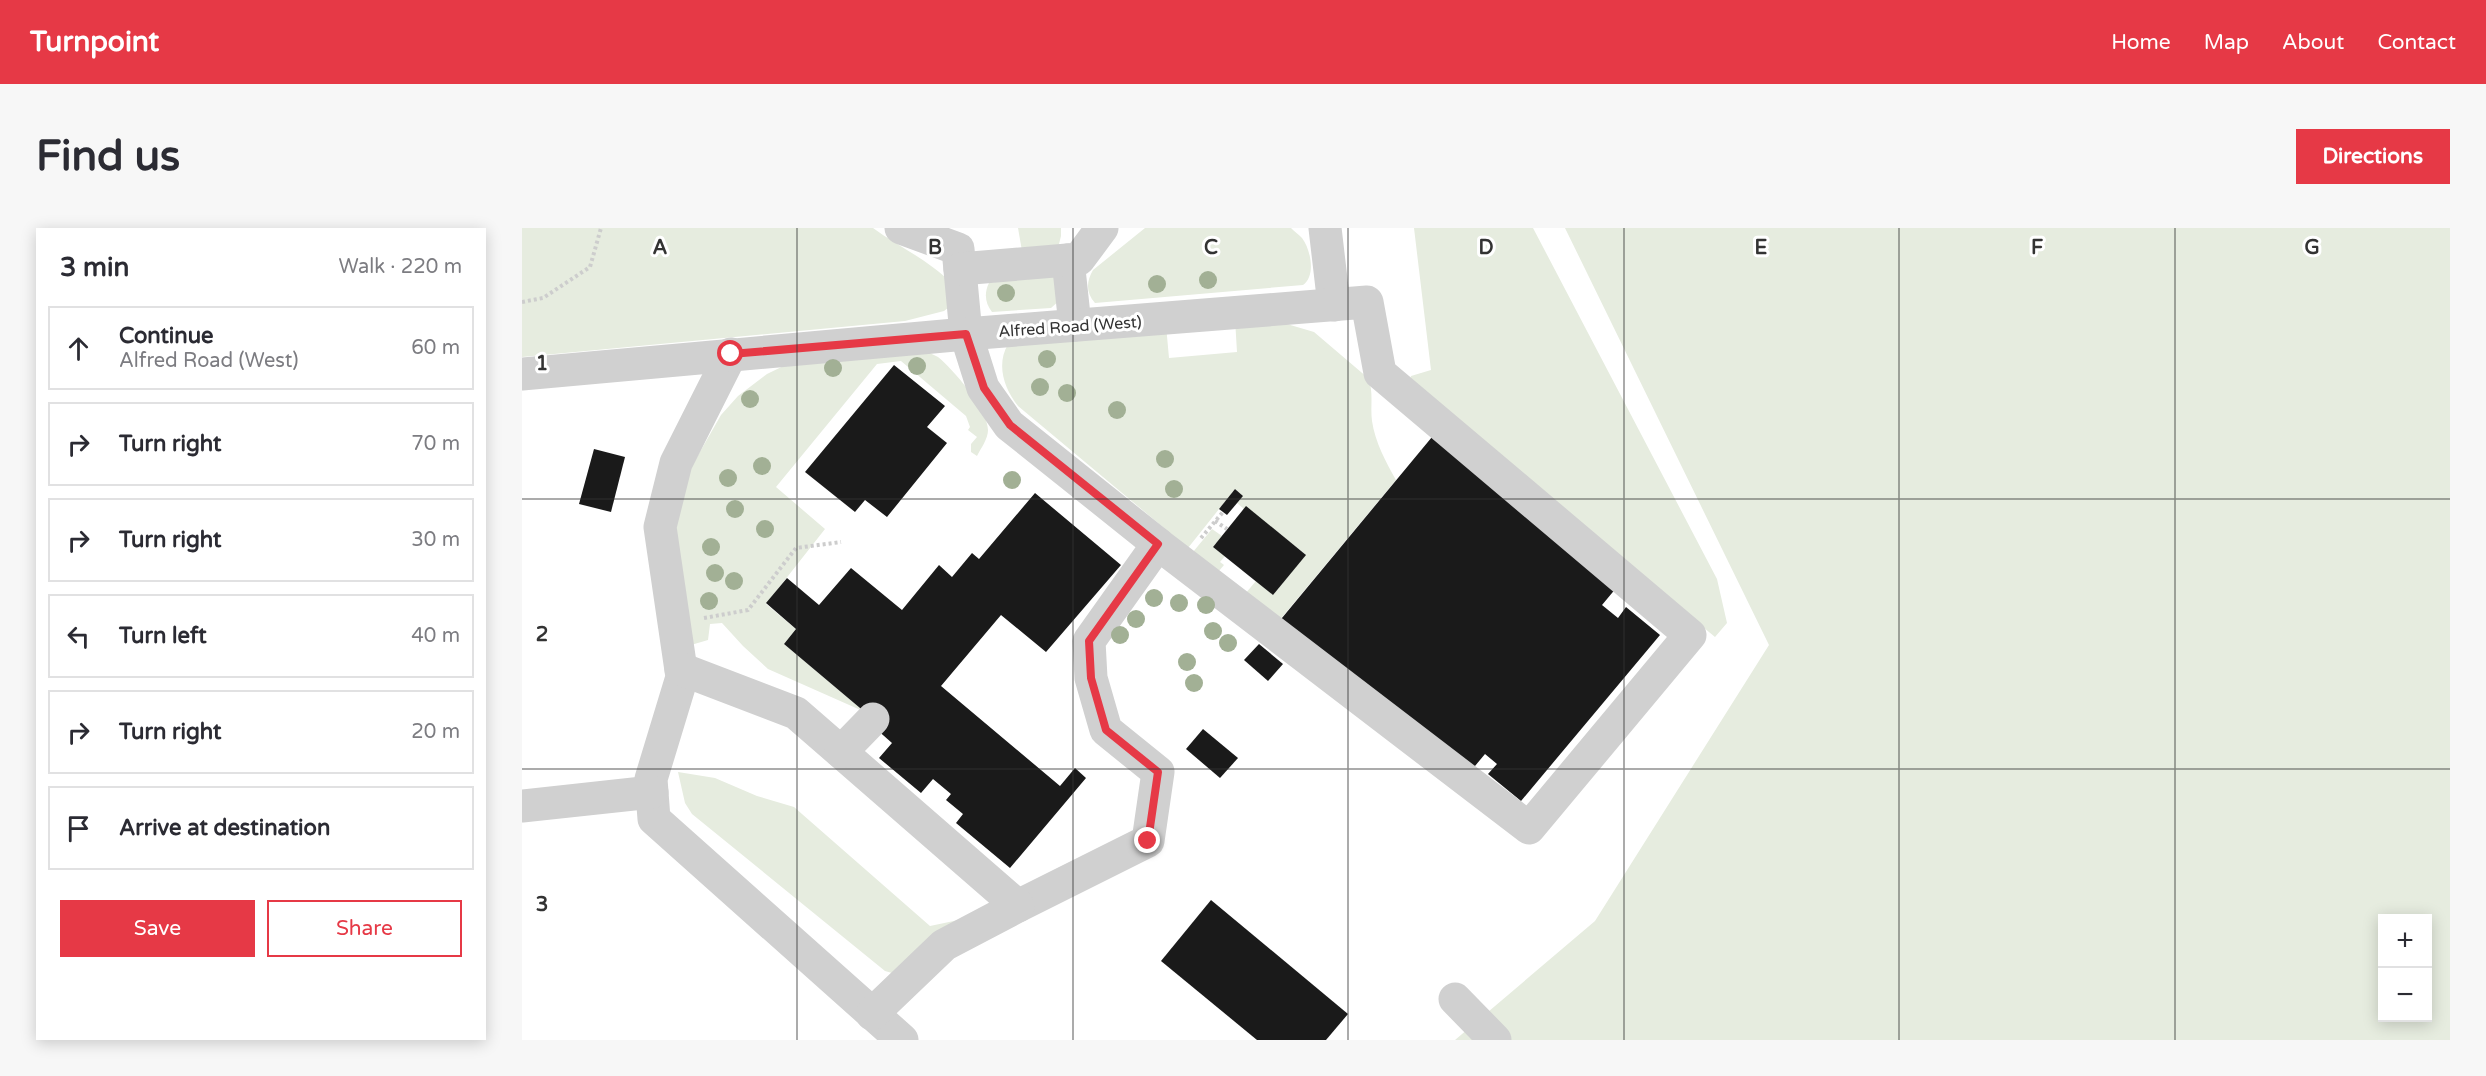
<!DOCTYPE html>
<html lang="en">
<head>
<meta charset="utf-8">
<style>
	body { margin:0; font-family:"Varela Round",sans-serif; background:#f7f7f7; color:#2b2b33 }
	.controls { position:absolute; right:18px; bottom:18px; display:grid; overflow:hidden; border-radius:0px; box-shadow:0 3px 15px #0003 }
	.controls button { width:54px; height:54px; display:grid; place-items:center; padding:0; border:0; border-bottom:2px solid #e1e1e2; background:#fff; color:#2b2b33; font:30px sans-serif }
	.stop { position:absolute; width:18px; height:18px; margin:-14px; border:4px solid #e63946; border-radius:50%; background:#fff }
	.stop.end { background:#e63946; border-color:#fff; box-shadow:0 2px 6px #0008 }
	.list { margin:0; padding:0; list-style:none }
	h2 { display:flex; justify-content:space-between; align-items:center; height:78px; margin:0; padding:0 24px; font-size:26px }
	h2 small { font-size:20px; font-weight:400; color:#7c7c81 }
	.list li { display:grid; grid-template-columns:39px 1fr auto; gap:18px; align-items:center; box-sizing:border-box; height:84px; margin:0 12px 12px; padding:0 12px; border:2px solid #e1e1e2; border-radius:0px }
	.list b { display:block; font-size:22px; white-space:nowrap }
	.list p { margin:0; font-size:20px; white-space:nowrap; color:#7c7c81 }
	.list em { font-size:20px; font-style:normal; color:#7c7c81 }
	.actions { display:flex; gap:12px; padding:18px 24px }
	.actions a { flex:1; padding:14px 0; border:2px solid #e63946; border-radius:0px; text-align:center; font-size:21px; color:#e63946 }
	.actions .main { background:#e63946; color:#fff }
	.icon { flex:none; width:33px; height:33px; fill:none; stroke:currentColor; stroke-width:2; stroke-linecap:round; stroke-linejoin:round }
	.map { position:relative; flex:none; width:1928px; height:812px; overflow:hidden; border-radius:0px }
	header { display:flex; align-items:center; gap:36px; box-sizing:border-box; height:84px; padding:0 30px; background:#e63946; color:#fff }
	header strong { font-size:28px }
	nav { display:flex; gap:33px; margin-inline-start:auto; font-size:21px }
	.intro { display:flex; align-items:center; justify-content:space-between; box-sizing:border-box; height:144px; padding:0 36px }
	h1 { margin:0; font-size:42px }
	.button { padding:15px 27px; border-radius:0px; background:#e63946; color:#fff; font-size:21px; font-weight:700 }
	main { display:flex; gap:36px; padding:0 36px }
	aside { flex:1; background:#fff; border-radius:0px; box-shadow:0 3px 15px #0003 }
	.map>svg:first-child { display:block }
	.green { fill:#e6ecdf; fill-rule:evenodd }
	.building { fill:#1a1a1a }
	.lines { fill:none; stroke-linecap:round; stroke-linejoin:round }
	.path { stroke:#cdcdcd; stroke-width:4; stroke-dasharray:3 3; stroke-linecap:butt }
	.minor { stroke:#d0d0d0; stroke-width:33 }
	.tree { fill:#a2b095 }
	.route { stroke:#e63946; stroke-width:8 }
	.grid { fill:none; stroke:#333; stroke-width:1.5; stroke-opacity:0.55 }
	.labels { text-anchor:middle; stroke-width:6; stroke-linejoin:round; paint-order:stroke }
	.street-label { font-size:16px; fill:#333; stroke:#fff }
	.grid-label { font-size:20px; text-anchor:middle; font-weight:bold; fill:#333; stroke:#fff; stroke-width:6; stroke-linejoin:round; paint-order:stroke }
</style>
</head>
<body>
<header>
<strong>Turnpoint</strong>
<nav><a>Home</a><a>Map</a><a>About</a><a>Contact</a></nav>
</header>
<div class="intro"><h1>Find us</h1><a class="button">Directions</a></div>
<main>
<aside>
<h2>3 min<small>Walk · 220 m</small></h2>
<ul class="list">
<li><svg class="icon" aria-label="ahead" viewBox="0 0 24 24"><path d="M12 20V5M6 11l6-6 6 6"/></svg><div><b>Continue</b><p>Alfred Road (West)</p></div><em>60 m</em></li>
<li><svg class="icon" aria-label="right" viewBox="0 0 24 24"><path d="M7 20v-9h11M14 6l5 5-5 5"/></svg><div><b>Turn right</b></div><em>70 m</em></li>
<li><svg class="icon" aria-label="right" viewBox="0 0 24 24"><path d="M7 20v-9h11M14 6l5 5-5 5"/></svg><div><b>Turn right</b></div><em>30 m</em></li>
<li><svg class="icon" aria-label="left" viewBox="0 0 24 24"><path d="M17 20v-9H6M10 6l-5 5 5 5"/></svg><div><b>Turn left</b></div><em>40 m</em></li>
<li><svg class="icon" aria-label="right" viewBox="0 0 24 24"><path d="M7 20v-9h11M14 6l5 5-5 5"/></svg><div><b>Turn right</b></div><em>20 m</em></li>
<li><svg class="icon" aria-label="arrive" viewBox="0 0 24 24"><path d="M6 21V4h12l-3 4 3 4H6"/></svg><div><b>Arrive at destination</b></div></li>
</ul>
<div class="actions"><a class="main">Save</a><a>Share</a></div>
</aside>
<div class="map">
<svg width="1928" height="812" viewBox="0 0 1928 812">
	<rect width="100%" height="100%" fill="#fff"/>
	<!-- green -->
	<g class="green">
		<path d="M0,0H351C377,19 407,32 429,55L431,76L422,83L383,93L0,129Z"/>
		<polygon points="496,0 539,0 539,8 536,20 500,23"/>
		<path d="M623,0H769C772,3 777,7 780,10C789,22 794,48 781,57L573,75C564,65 564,54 571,42Z"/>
		<polygon points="892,0 1011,0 1195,351 1205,395 1193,409 893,160 888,151 889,148 909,142"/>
		<path d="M1043,0H1928V812H933L1073,693L1247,417ZM1860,690H1906V790H1860Z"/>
		<path d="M528,46L534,50L538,72L529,80L470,84C463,75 462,65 467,55Z"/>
		<path d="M713,91H748L792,104L846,150C852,164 848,178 850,193C853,214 864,234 874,252L756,394L723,366L734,353L751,367L783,326L724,279L722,281L715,275L721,268L713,261L666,320L496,178C482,160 474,137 486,116L644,97L647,130L715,124Z"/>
		<path d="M399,121C404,124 411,126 416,129C431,141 466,182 466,202C466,211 459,220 455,228L449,224V216L455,209L446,202L448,199L444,188L379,133L355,136L254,259L303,301L244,376L274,401L262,416L343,484L246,441L221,418L200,395L188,396L186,412L169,417L151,312L167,243L199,187L216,168L245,146L280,129Z"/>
		<polygon points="690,301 700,308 691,319 703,328 698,334 702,337 696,344 671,324"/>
		<polygon points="156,544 193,550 235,568 272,579 408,698 446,690 370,745 363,743 170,586 163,575"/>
	</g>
	<!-- building -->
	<g class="building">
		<polygon points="372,137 423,178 405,199 425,215 365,289 343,272 333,284 283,244"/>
		<polygon points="910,209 1100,353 1080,377 1096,390 1104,379 1138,407 999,573 966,546 975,536 963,526 943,550 755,396"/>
		<polygon points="72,221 103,229 89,284 57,276"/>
		<polygon points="713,261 721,268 705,287 697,281"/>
		<polygon points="513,265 599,337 524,424 479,387 419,458 538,558 553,540 564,550 488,640 434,595 441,586 424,572 429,566 411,551 399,565 357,530 370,515 353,500 357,496 262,416 274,401 244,375 265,350 297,377 329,340 380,382 417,337 430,349 450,325 457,331"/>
		<polygon points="724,278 784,327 751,367 691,319"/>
		<polygon points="737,416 761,436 746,453 722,432"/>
		<polygon points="681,501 716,530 698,550 664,521"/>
		<polygon points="689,672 826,786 804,812 735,812 639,733"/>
	</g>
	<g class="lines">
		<!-- path -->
		<g class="path">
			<polyline points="0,74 21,70 68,39 79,0"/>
			<polyline points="693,293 705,301"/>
			<polyline points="679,310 701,284"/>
			<polyline points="182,390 226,382 274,320 319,314"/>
		</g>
		<!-- minor -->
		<g class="minor">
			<polyline points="379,0 436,21 444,106 461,160 487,197 636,316 567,413 569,450 584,502 636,544 626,613 496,678"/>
			<polyline points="803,0 812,77"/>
			<polyline points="546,32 553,97"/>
			<polyline points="438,41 557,31 580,0"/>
			<polyline points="209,126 154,235 138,299 160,449 129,551 132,591 380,812"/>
			<polyline points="0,146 444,106 845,74 858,145 1168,407 1007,600 636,316"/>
			<polyline points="159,441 274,485 496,678 422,717 350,786"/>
			<polyline points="319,524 351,491"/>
			<polyline points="0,578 130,564"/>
			<polyline points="933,771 973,812"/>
		</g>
	</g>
	<!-- trees -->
	<g class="tree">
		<circle cx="686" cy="52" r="9"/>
		<circle cx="635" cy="56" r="9"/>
		<circle cx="484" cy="65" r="9"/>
		<circle cx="525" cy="131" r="9"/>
		<circle cx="395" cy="138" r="9"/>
		<circle cx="311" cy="140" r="9"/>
		<circle cx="518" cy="159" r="9"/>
		<circle cx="545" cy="165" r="9"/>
		<circle cx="228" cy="171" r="9"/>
		<circle cx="595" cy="182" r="9"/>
		<circle cx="643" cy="231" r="9"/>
		<circle cx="240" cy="238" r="9"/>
		<circle cx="206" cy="250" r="9"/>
		<circle cx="490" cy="252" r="9"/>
		<circle cx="652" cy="261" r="9"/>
		<circle cx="213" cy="281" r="9"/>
		<circle cx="243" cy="301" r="9"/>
		<circle cx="189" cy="319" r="9"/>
		<circle cx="193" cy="345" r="9"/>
		<circle cx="212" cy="353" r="9"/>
		<circle cx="632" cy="370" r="9"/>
		<circle cx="187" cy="373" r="9"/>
		<circle cx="657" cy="375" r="9"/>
		<circle cx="684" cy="377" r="9"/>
		<circle cx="614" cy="391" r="9"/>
		<circle cx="691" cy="403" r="9"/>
		<circle cx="598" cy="407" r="9"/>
		<circle cx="706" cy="415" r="9"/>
		<circle cx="665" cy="434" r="9"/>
		<circle cx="672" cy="455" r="9"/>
	</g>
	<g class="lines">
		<!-- route -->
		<polyline class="route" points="209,126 444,106 462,160 488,197 636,316 567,413 569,450 584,502 636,544 626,613"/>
	</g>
	<!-- grid -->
	<path class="grid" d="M275,0V812M551,0V812M826,0V812M1102,0V812M1377,0V812M1653,0V812M0,271H1928M0,541H1928"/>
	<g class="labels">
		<!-- street labels -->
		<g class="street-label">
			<text transform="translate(548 98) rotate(-4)" y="6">Alfred Road (West)</text>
		</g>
	</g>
	<g class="grid-label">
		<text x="138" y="26">A</text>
		<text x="413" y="26">B</text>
		<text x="689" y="26">C</text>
		<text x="964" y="26">D</text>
		<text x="1239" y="26">E</text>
		<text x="1515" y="26">F</text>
		<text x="1790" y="26">G</text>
		<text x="20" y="142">1</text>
		<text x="20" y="413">2</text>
		<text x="20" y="683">3</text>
	</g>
</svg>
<div class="controls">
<button>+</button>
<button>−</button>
</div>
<div class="stop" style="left:209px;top:126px"></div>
<div class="stop end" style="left:626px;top:613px"></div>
</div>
</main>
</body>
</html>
